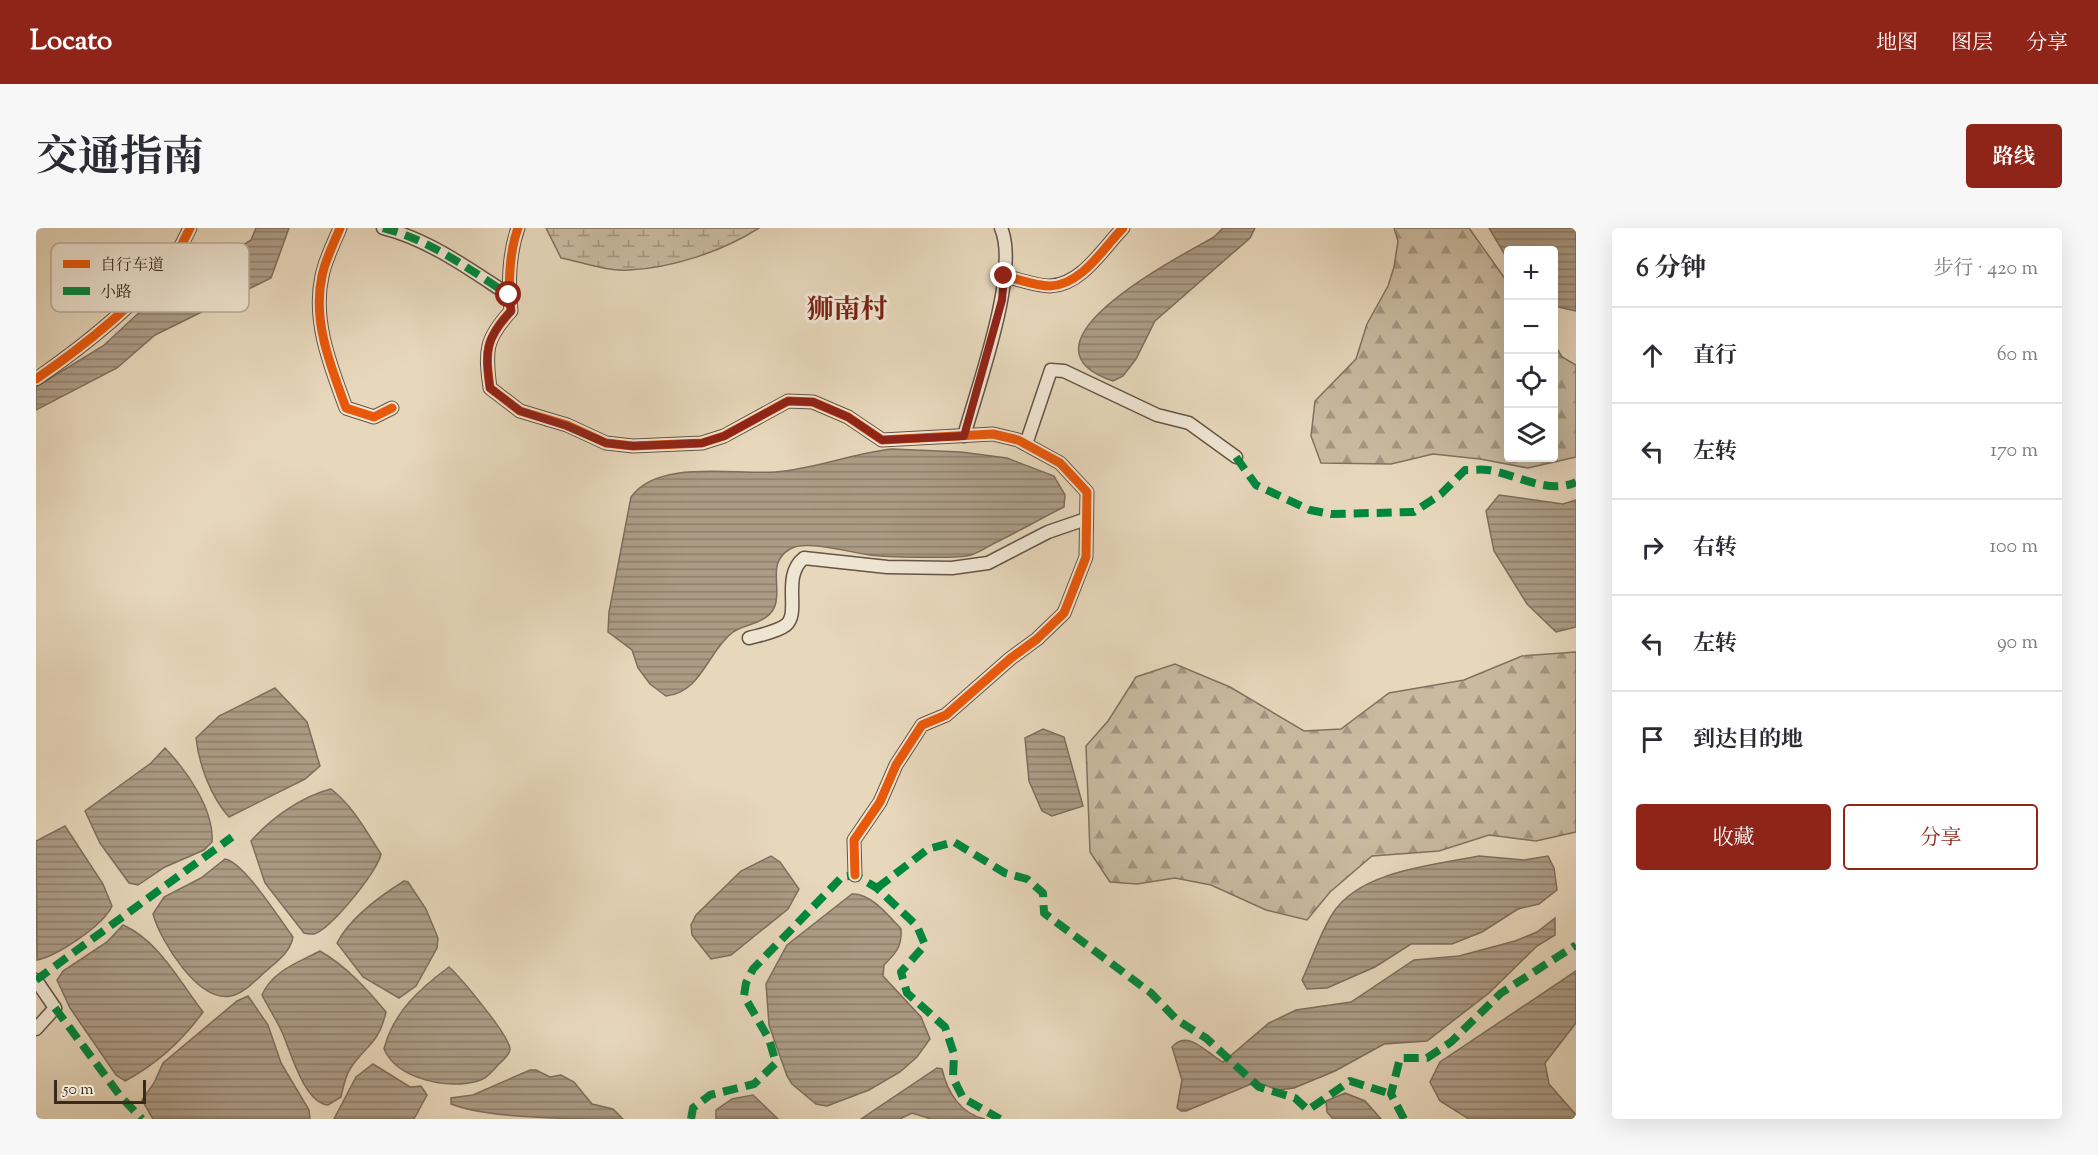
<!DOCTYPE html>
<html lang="zh">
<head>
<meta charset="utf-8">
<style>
	body { margin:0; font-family:"Sorts Mill Goudy","Noto Serif SC",serif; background:#f7f7f7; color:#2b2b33 }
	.controls { position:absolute; right:18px; top:18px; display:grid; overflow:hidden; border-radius:6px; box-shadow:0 6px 24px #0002 }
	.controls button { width:54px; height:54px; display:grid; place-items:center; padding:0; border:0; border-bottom:2px solid #e1e1e2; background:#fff; color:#2b2b33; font:30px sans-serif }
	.scale { position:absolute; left:18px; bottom:15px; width:92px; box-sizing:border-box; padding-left:6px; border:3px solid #382a1f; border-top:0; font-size:16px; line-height:21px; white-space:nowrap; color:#382a1f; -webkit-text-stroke:4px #efe5d3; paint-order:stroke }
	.stop { position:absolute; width:18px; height:18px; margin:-14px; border:4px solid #8f2418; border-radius:50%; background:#fff }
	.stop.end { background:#8f2418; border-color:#fff; box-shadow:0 2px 6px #0008 }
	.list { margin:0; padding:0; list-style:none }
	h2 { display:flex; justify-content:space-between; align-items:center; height:78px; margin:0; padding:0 24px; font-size:26px }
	h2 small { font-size:20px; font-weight:400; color:#7c7c81 }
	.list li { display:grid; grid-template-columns:39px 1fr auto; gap:18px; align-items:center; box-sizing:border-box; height:96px; padding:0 24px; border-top:2px solid #e1e1e2 }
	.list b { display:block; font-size:22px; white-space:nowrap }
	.list em { font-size:20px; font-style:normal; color:#7c7c81 }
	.actions { display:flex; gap:12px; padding:18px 24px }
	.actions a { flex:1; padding:14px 0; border:2px solid #8f2418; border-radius:6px; text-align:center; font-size:21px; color:#8f2418 }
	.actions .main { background:#8f2418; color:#fff }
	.icon { flex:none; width:33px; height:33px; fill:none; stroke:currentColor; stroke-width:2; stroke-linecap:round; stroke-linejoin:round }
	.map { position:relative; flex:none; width:1540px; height:891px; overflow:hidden; border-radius:6px }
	header { display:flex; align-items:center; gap:36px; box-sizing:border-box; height:84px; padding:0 30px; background:#8f2418; color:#fff }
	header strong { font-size:28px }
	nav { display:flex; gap:33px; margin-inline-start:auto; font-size:21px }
	.intro { display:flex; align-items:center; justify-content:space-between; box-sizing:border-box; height:144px; padding:0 36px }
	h1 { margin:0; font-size:42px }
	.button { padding:15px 27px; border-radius:6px; background:#8f2418; color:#fff; font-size:21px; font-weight:700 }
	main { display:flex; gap:36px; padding:0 36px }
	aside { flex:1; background:#fff; border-radius:6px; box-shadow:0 6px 24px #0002 }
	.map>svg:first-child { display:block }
	.forest { fill:url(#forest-firs); stroke:#807260; stroke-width:1.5 }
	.wetland { fill:url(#wetland-marsh); stroke:#807260; stroke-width:1.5 }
	.water { fill:url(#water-rules); stroke:#7e6e5d; stroke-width:1.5 }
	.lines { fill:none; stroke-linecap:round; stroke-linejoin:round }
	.street-casing { stroke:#645546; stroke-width:15 }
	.street { stroke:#efe5d3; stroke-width:12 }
	.quiet { stroke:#00873e; stroke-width:8; stroke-dasharray:15 8; stroke-linecap:butt }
	.cycleway-casing { stroke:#efe5d3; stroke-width:13 }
	.cycleway { stroke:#e8590c; stroke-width:9 }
	.route { stroke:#8f2418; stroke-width:8 }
	.labels { text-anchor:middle; stroke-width:6; stroke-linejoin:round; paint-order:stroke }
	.quarter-label { font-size:27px; font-weight:bold; fill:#7a1f14; stroke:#efe5d3 }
	.key { fill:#efe5d3; stroke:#b8ad9d; stroke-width:1.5 }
	.key-label { font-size:16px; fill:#382a1f }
</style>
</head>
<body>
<header>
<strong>Locato</strong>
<nav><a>地图</a><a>图层</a><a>分享</a></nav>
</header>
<div class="intro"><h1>交通指南</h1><a class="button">路线</a></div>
<main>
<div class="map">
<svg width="1540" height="891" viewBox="0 0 1540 891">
	<defs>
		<pattern id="forest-firs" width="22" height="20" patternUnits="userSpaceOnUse" patternTransform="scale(1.5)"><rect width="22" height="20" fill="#c9baa0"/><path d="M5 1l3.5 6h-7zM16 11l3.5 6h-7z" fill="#a49782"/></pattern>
		<pattern id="wetland-marsh" width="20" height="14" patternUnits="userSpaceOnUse" patternTransform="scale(1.5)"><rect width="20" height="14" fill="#c9baa0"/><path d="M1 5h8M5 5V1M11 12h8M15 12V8" fill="none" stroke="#a49782"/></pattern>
		<pattern id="water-rules" width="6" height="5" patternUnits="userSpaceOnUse" patternTransform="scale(1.5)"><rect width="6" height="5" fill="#ac9c86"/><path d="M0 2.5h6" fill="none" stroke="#8d7f6d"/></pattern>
	</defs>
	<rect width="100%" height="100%" fill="#e7d7bb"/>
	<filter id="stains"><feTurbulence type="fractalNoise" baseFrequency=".00333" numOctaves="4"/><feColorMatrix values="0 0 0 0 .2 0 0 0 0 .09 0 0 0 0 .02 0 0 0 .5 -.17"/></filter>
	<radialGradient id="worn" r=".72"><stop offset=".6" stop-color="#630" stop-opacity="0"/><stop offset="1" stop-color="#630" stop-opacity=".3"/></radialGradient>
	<!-- forest -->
	<g class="forest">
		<polygon points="1358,0 1433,0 1472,55 1472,230 1518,230 1518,116 1526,129 1540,137 1540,229 1492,240 1444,231 1397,226 1355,236 1285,235 1275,208 1279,173 1320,131 1331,96 1352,58 1358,39 1362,13"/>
		<polygon points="1540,424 1540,604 1500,613 1453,607 1403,623 1336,628 1294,664 1271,692 1230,682 1175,657 1139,650 1101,656 1074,654 1054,624 1050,518 1072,493 1100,449 1139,436 1194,459 1268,503 1305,501 1353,465 1428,452 1486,428"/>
	</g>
	<!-- wetland -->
	<path class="wetland" d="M510,0H723C687,23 637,40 593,42C572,44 546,34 525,30Z"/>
	<!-- water -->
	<g class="water">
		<polygon points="220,0 253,0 235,50 119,107 81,140 0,182 0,159 67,118 108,80 215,12"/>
		<path d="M1187,0H1219L1214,10L1119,93L1100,131L1087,148L1077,153C970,117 1143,29 1178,9Z"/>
		<polygon points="1453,0 1540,0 1540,83 1518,78 1518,22 1472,22 1472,32"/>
		<path d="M856,221L925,224L971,230L1018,248L1029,267L1028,279C1006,290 985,302 963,313C954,317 944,324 935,327C924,331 848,329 834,327C816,325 770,311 754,321C732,334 744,354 740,374C736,395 711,395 697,404C671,424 666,464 630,468L614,456L602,440L596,422L572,404L573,384L595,269C622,231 699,247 739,244C779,241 817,225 856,221Z"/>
		<polygon points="1463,267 1527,276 1540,272 1540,399 1520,404 1491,376 1458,323 1450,283"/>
		<path d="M239,460L271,494L284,538L269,551L193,589C175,569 163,537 160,510L183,488Z"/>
		<polygon points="1007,501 1028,509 1047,578 1016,588 1006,583 993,553 989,510"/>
		<path d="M129,520C151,543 178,581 176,614L168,622L129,639L102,657L93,655L64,615L49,583L115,535Z"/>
		<path d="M295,561C317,578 330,603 345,626C342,643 294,702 278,706C274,706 271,706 268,705L229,655L215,613C234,591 266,568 295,561Z"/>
		<path d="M29,598L67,656L76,678C68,697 21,728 1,732L0,613Z"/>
		<polygon points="735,628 744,634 763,661 752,681 695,727 675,731 656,707 655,697 660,687 705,643"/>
		<path d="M1443,628L1488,632L1512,628L1518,640L1521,662L1503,676L1482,681L1446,704L1416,716H1375L1339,739L1291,760L1271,761L1266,752C1276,731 1284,705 1297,685C1324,643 1397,637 1443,628Z"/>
		<path d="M189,631C208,634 244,692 257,709C254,725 240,734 229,744C219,753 208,765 195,768C162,775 124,712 117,686L128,669L165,650Z"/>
		<path d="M368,653L372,654L390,681L402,710L401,720L380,758L363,770L327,749L301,715C314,690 344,668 368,653Z"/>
		<path d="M816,666C835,665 853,688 865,701C866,719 860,725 848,737L847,748L885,789L894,811L881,829L864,844L833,862L791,878L780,876L756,856L751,848L733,797L730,756L751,717Z"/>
		<path d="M1519,690V707L1501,718L1453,765L1391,813L1348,816L1299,843L1258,860L1242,862L1220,854L1150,883H1145L1141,880L1146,852L1136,819C1152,800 1171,826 1187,834L1233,795L1260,782L1315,774L1378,732L1423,728L1479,713L1501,704Z"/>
		<path d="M87,697C122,712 144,754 167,784C146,813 121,836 89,853L80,847L34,780L21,752L27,743L71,714Z"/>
		<path d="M284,723C310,738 331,761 350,784C342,818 330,816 314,841C309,849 307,860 305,869L292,877C268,875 255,824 246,804C240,791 232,779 226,767C236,743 263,734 284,723Z"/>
		<path d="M413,739C425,750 473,807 474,821C474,827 467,832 463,836C457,842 451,851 442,853C412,862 361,851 348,821C357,785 383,761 413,739Z"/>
		<polygon points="1540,743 1540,795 1509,835 1513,856 1540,887 1540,891 1433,891 1404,873 1394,854 1404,834"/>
		<polygon points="212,768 232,797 245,835 273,882 274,891 117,891 106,872 118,855 127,835 201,773"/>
		<polygon points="337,836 374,859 385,858 391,867 378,891 298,891 320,849"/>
		<path d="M901,840L906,841C911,863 924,886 949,891H895L876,885L864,891H825Z"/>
		<path d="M494,842H500L514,849L525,847L538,854L556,876L577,881L587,891C542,891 452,891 415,876V870L437,867Z"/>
		<polygon points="1309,865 1329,873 1345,891 1297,891 1291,884 1290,873"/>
		<polygon points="717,867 742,891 680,891 680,882 696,871"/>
	</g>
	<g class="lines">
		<!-- street casing -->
		<g class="street-casing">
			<g id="street">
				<path d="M304,0C298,15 289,32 286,48C276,93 295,139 310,180L338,189L356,180"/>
				<path d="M347,0C394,12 433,41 473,67"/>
				<path d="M482,0C473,25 472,57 475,83C449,111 449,123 454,160L484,183L531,197L570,215L597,218L666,215L688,208L752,173L777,174L812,189L846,212L957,206L982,212L1024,235L1051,264L1050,329L1028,385L1001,411L975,430L910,487L886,497L860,537L844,574L818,612L819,647"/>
				<path d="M968,48C982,51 1000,58 1014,58C1046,57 1068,19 1087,0"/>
				<path d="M0,151C48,118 95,80 133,36C142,26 148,12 154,0"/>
				<path d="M928,208C941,160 984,44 965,0"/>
				<polyline points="990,216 1015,142 1028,143 1121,187 1153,195 1200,229"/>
				<path d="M713,410C724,407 741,404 750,397C765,385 745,348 768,330L851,339L916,340L952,335L1012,304L1050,291"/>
				<polyline points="0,752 19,780 0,801"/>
			</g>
		</g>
		<!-- street -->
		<use href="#street" class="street"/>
		<!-- quiet -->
		<g class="quiet">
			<path d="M347,0C394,12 433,41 473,67"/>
			<path d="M1200,229L1220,257L1274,282L1295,286L1378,284L1405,266L1429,242C1436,242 1445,241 1452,242C1479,246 1513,267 1540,254"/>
			<polyline points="841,660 892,621 918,614 969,645 991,651 1007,665 1008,685 1115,765 1141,792 1170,810 1223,859 1259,870 1272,882 1314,853 1355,866"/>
			<polyline points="0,752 196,609"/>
			<polyline points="19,780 85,869 106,891"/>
			<polyline points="655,891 657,880 674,867 718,856 740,835 733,811 708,768 710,755 717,741 806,649 819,647 841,660 881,698 889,717 865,744 871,765 909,799 918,826 917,850 927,870 964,891"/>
			<polyline points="1368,891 1355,866 1364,830 1391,830 1415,814 1465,765 1540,717"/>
		</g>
		<!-- cycleway casing -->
		<g class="cycleway-casing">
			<g id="cycleway">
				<path d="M304,0C298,15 289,32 286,48C276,93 295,139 310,180L338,189L356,180"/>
				<path d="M482,0C473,25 472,57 475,83C449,111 449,123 454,160L484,183L531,197L570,215L597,218L666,215L688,208L752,173L777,174L812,189L846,212L957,206L982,212L1024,235L1051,264L1050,329L1028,385L1001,411L975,430L910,487L886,497L860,537L844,574L818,612L819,647"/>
				<path d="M968,48C982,51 1000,58 1014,58C1046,57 1068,19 1087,0"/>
				<path d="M0,151C48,118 95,80 133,36C142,26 148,12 154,0"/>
			</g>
		</g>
		<!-- cycleway -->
		<use href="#cycleway" class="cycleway"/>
	</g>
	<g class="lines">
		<!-- route -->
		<path class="route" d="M473,67L475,83C449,111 449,123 454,160L484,183L531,198L570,215L597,218L666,215L688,208L752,173L777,174L812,189L846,212L928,208L966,72L968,48"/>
	</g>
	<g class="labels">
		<!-- quarter labels -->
		<g class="quarter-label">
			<text x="811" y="90">狮南村</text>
		</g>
	</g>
	<!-- legend -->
	<rect x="15" y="15" width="198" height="69" rx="9" class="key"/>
	<rect x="27" y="32" width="27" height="8" fill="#e8590c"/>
	<rect x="27" y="59" width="27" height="8" fill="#00873e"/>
	<g class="key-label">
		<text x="64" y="42">自行车道</text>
		<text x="64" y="69">小路</text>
	</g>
	<rect width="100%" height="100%" filter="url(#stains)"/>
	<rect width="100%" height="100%" fill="url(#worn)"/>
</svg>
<div class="controls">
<button>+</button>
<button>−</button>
<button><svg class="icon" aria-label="locate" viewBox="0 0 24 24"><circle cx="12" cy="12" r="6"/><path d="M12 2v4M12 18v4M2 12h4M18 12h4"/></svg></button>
<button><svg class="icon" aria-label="layers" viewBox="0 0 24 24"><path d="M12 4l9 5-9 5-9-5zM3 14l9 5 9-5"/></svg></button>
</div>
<div class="scale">50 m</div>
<div class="stop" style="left:473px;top:67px"></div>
<div class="stop end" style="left:968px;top:48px"></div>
</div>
<aside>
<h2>6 分钟<small>步行 · 420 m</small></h2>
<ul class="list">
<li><svg class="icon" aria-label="ahead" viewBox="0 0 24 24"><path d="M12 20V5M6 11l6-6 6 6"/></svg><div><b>直行</b></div><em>60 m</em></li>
<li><svg class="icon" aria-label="left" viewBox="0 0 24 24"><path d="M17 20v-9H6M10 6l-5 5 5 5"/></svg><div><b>左转</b></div><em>170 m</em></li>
<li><svg class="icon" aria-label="right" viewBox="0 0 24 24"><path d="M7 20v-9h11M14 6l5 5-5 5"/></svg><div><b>右转</b></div><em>100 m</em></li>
<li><svg class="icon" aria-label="left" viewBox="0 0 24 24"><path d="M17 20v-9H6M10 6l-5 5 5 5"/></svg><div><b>左转</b></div><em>90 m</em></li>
<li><svg class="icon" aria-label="arrive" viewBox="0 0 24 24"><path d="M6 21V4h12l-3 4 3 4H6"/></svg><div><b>到达目的地</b></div></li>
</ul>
<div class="actions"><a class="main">收藏</a><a>分享</a></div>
</aside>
</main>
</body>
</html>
